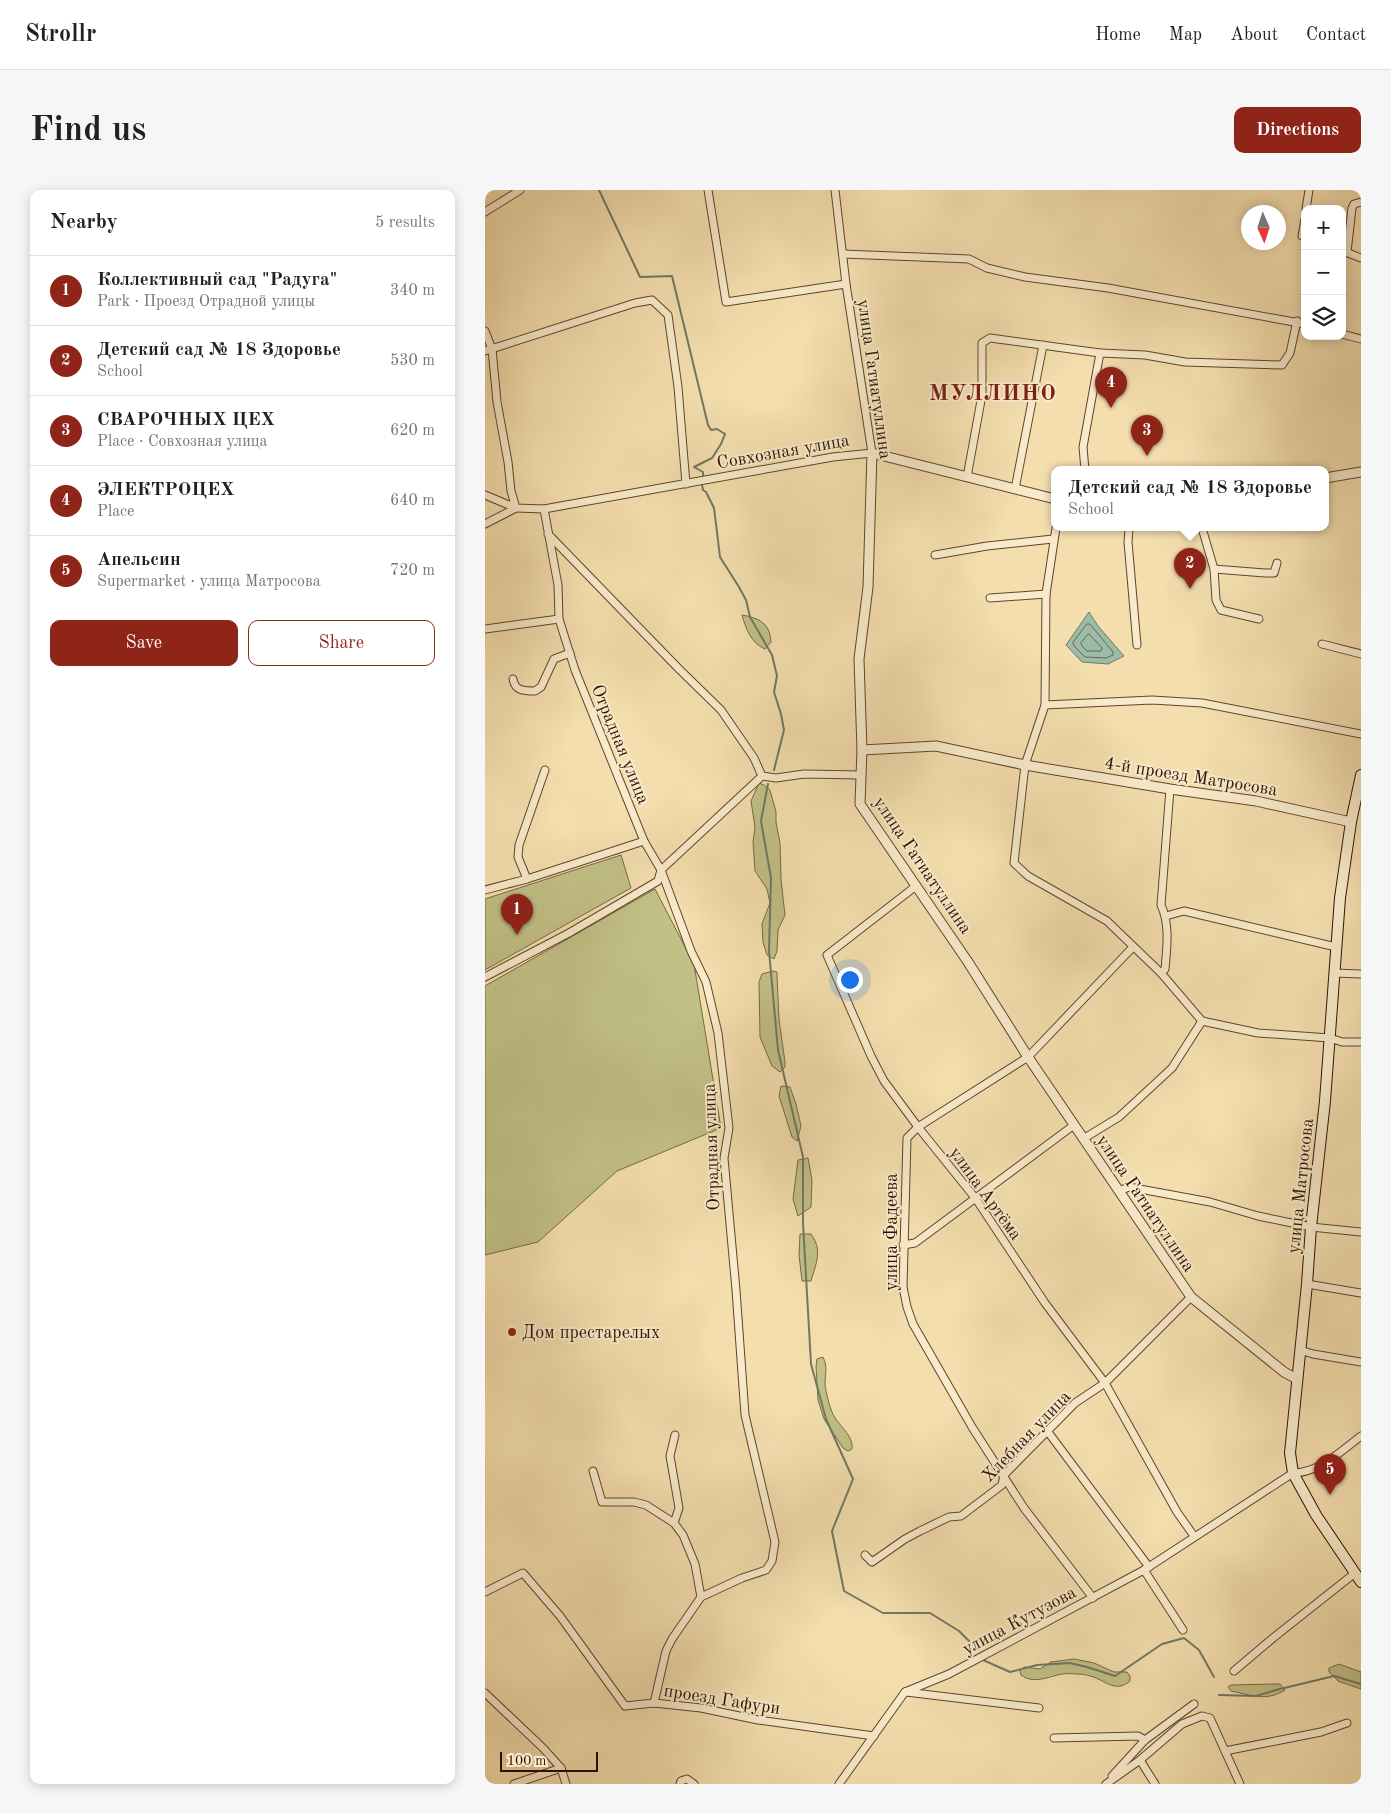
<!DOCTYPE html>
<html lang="en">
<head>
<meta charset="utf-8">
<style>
	body { margin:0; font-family:"Old Standard TT",serif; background:#f6f6f6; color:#202124 }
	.controls { position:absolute; right:15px; top:15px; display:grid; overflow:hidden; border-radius:10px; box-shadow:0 2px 12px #0003 }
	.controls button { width:45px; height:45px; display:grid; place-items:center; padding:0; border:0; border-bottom:1px solid #e0e0e0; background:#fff; color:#202124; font:25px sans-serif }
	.compass { position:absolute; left:756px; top:15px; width:45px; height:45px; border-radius:50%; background:#fff; box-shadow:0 2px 12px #0003; rotate:177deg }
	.scale { position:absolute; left:15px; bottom:12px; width:98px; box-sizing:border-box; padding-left:5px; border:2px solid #2e1100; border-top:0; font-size:14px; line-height:18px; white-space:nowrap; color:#2e1100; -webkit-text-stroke:4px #f8eaca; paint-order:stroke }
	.you { position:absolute; left:364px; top:789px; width:18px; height:18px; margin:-12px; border:4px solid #fff; border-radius:50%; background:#1a73e8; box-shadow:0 0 0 8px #1a73e833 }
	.badge { display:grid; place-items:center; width:32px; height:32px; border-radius:50%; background:#8f2418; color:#fff; font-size:16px; font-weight:700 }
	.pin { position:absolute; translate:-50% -41px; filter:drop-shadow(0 1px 2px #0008) }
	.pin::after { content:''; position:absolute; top:26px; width:18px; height:15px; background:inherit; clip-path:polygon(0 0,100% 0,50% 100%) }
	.popup { position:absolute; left:566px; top:276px; width:278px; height:65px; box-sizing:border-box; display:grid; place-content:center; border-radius:10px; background:#fff; filter:drop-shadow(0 1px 4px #0005); font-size:16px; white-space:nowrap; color:#757577 }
	.popup b { font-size:19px; color:#202124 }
	.popup::after { content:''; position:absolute; left:50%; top:100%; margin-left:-10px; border:10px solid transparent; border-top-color:#fff }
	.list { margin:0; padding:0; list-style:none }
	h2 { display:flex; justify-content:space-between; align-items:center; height:65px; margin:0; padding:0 20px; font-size:21px }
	h2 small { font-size:16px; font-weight:400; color:#757577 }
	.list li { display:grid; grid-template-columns:32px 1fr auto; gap:15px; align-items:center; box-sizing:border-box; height:70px; padding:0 20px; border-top:1px solid #e0e0e0 }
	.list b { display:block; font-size:19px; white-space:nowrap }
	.list p { margin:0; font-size:16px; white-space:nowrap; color:#757577 }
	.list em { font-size:16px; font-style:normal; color:#757577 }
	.actions { display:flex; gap:10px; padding:15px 20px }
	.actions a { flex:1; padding:11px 0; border:1px solid #8f2418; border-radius:10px; text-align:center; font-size:18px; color:#8f2418 }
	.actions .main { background:#8f2418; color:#fff }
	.icon { flex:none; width:28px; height:28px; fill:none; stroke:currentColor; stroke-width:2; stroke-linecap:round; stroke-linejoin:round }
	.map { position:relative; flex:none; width:876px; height:1594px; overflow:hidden; border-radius:10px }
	header { display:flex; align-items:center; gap:30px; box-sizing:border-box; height:70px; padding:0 25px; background:#fff; border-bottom:1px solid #e0e0e0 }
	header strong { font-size:24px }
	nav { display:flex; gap:28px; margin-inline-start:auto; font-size:18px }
	.intro { display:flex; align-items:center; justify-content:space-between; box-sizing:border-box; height:120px; padding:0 30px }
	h1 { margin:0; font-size:35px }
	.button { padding:12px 22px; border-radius:10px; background:#8f2418; color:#fff; font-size:18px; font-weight:700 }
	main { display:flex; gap:30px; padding:0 30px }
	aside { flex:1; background:#fff; border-radius:10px; box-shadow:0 2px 12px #0003 }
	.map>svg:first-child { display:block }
	.green { fill:#c1c086; stroke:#786843 }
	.water { fill:#9cbca8; stroke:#707865 }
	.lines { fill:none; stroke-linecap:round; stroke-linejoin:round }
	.shore { stroke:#656654; stroke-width:1 }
	.stream { stroke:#707865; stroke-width:2 }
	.minor-casing { stroke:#60442c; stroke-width:9 }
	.tertiary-casing { stroke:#60442c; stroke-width:11 }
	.secondary-casing { stroke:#2e1100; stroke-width:12 }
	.minor { stroke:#f8eaca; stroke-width:7 }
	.tertiary { stroke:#f8eaca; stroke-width:9 }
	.secondary { stroke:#f8eaca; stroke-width:10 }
	.poi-dot { fill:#8f2418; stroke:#f8eaca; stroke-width:2 }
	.labels { text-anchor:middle; stroke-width:4; stroke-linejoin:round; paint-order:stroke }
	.street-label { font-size:18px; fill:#2e1100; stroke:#f8eaca }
	.poi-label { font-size:18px; fill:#2e1100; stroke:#f8eaca; text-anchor:start }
	.district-label { font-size:22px; font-weight:bold; letter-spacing:1px; fill:#7a1f14; stroke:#f8eaca }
</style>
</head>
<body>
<header>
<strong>Strollr</strong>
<nav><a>Home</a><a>Map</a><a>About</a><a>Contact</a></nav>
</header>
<div class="intro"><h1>Find us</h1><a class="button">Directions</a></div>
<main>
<aside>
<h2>Nearby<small>5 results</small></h2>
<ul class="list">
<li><span class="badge">1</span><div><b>Коллективный сад &quot;Радуга&quot;</b><p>Park · Проезд Отрадной улицы</p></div><em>340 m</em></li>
<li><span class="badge">2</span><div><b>Детский сад № 18 Здоровье</b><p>School</p></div><em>530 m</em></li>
<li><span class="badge">3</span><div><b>СВАРОЧНЫХ ЦЕХ</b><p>Place · Совхозная улица</p></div><em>620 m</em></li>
<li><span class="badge">4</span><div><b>ЭЛЕКТРОЦЕХ</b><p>Place</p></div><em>640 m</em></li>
<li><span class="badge">5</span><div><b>Апельсин</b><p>Supermarket · улица Матросова</p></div><em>720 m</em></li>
</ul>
<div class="actions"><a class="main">Save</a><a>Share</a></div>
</aside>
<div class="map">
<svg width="876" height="1594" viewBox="0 0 876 1594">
	<rect width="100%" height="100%" fill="#f4deae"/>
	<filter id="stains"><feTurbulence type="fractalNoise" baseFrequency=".004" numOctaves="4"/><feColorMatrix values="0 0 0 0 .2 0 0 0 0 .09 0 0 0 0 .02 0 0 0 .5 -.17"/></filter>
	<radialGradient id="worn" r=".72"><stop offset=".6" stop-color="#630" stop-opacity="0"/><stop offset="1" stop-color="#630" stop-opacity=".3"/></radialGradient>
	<!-- green -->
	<g class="green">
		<path d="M257,425C274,428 285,433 286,452L280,459C266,453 261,439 257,425Z"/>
		<polygon points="274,593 279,595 285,600 291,622 291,632 295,653 296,690 300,725 293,740 292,761 289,769 282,765 278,752 277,734 285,713 282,699 270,681 268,652 270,637 266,611"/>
		<polygon points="136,665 146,698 0,780 0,709"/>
		<polygon points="170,699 209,774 236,938 132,981 53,1052 0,1065 0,796"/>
		<polygon points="288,781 292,782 292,785 294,830 300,872 300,877 295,882 287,876 275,847 274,792 277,784"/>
		<polygon points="296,896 305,897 311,914 316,936 312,951 307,947 294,906"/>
		<polygon points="323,968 327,990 326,1017 313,1026 308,1009 313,970"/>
		<path d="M315,1044H326C338,1061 331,1073 326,1091H317L314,1065Z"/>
		<path d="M338,1167C343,1177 340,1184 340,1195C341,1202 344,1215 347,1222C352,1235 369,1245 367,1259L363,1261L358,1258L339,1229L333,1210L331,1176L332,1169Z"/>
		<path d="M589,1469L609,1473L629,1482H642L645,1486V1491C630,1504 619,1489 605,1486C602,1485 597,1484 593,1484C589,1484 582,1483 578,1484C564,1486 549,1495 536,1485L535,1481L539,1477L555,1479L566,1472Z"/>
		<polygon points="854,1474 876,1482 876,1499 853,1491 844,1482 844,1478"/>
		<path d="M789,1494H795L800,1500C780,1512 767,1505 746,1501L743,1497L746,1495Z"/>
	</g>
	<!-- water -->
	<polygon class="water" points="604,422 613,436 639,466 623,474 597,472 581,455"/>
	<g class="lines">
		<!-- shore -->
		<g class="shore">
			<polygon points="602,434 605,434 628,462 628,465 621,468 600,467 589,456 588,453"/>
			<polygon points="604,444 617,458 616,461 602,461 597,456 596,453"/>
		</g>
		<!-- stream -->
		<g class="stream">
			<polyline points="114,0 155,87 187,86 223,235 226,240 232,239 240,244 236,254 227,268 209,277 218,282 218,286"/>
			<polyline points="217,295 218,300 221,302 229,318 235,367 254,397 261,410 265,427 287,465 292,486 289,502 296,524 299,540 289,580"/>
			<polyline points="283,594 276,631 286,688 284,761 293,860 318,967 318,1033 326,1174 341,1229 368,1289 347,1341 359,1401 398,1423 445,1423 474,1441 492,1459"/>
			<polyline points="498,1470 525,1482 552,1475 585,1473 602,1477 630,1486 677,1454 699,1448 714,1460 729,1487"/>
			<polyline points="734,1505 771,1506 791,1500 849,1486 876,1494"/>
		</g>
		<!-- minor casing -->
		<g class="minor-casing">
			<g id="minor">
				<polyline points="223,0 241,112 361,94"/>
				<polyline points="821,19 824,0"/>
				<polyline points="0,22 35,0"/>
				<polyline points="820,29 817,46 820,47"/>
				<polyline points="858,61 876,68"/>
				<polyline points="862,62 867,18 869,14 876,12"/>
				<polyline points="358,64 484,69 502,78 540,87 623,98 820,134"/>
				<polyline points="0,141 7,159 12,212 23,272 26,301 31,318 0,334"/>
				<polyline points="857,144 876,149"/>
				<polyline points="0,161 150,113 167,110 183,125 193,197 201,294"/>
				<polyline points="600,280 598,257 615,163 660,165 700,172 797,175 805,163 812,131"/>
				<polyline points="482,287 497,205 497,153 505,148 615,163"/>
				<polyline points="530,299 558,155"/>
				<polyline points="0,305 31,318 59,319 348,267 387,263 361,94 350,0"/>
				<polyline points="59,319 73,395 74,429 90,480 159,651 176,680 206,761 221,792 233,843 244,938 239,968 251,1100 260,1225 290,1352 287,1371 281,1380 257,1388 216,1407 187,1449 181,1461 169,1513"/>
				<polyline points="571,338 561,404 560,515 540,575 529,673 543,686 622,731 676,783 717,831 773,843 845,848 857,852 876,852"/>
				<polyline points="644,338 643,352 652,455"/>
				<polyline points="717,338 729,379 731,410 736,420 774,429"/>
				<polyline points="63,344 193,478 236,520 269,568 277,586"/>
				<polyline points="450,365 502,356 568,349"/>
				<polyline points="729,379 780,383 789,383 792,373"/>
				<polyline points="505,408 561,404"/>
				<polyline points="0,439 74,429"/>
				<polyline points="837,454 876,464"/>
				<path d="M28,489C30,501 39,501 50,501L56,497L69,469L85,463"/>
				<polyline points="560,515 667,510 717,513 876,544"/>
				<polyline points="42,689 33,667 34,655 60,580"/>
				<polyline points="431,696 342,765 386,866 399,891 433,937 491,1009 560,1113 620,1193 692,1322 709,1346"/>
				<polyline points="0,700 42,689 159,651"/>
				<polyline points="681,726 699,721 851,757"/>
				<path d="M676,783L680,779C682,757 685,735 676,715L685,599"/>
				<polyline points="849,783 876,784"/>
				<polyline points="0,787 84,743 173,691 176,680 277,586 291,588 319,584 376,585"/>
				<polyline points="598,949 634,927 687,878 717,831"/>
				<polyline points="634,1001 644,997 725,1012 773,1026 826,1037 876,1042"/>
				<polyline points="418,1055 430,1053 589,935"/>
				<polyline points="822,1094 876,1103"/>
				<polyline points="815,1160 828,1164 876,1172"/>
				<polyline points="563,1242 664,1377"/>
				<polyline points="108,1281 117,1312 149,1312 161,1315 189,1333 198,1345 210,1374 216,1407"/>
				<polyline points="189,1333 194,1318 185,1266 190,1245"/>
				<polyline points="380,1365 387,1372 420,1349 435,1341 464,1327 476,1326 517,1295 519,1285 590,1213 620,1193 706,1107"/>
				<polyline points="659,1380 698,1440"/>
				<polyline points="0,1402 38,1383 75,1426 140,1516 169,1513 216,1518 273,1530 389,1546"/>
				<polyline points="608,1408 539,1318 487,1237 428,1134 422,1117 418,1097 422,948 433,937 543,867 647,758"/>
				<polyline points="749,1481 788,1448 870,1383"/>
				<path d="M420,1502L464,1484L659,1380L808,1283C834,1283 856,1261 876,1246"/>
				<polyline points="421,1502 554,1518"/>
				<polyline points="0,1503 58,1558 76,1578 81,1594"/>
				<polyline points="569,1548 653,1546 660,1550"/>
				<polyline points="740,1561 836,1542 862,1533"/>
				<polyline points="655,1570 670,1594"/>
				<polyline points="627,1586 660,1550 709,1514"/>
				<polyline points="29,1594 76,1578"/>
				<polyline points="195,1594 196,1591 202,1589 209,1594"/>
				<polyline points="354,1594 420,1502"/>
				<polyline points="621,1594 655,1570 697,1534 717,1526 725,1528 755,1594"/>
			</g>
		</g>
		<!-- tertiary casing -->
		<g class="tertiary-casing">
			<g id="tertiary">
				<polyline points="840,288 876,282"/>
				<polyline points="570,309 387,263 383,397 374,469 377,560 375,614 483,772 543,867 706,1107 799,1182 812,1189"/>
				<polyline points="377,560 451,556 540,575 685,599 771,611 866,632"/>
			</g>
		</g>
		<!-- secondary casing -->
		<g class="secondary-casing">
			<polyline id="secondary" points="876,585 866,632 855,708 840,911 826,1037 822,1094 805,1263 808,1283 831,1325 876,1392"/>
		</g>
		<!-- minor -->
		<use href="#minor" class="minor"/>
		<!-- tertiary -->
		<use href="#tertiary" class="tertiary"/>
		<!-- secondary -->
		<use href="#secondary" class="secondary"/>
	</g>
	<!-- markers -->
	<circle class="poi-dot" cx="27" cy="1142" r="5"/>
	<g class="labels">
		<!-- street labels -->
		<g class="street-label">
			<text transform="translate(390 189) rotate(82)" y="6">улица Гатиатуллина</text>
			<text transform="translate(298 261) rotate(-10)" y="6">Совхозная улица</text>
			<text transform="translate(136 554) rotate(68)" y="6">Отрадная улица</text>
			<text transform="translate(706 586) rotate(9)" y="6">4-й проезд Матросова</text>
			<text transform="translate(438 675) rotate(56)" y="6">улица Гатиатуллина</text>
			<text transform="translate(226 957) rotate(-92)" y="6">Отрадная улица</text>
			<text transform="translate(815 996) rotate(-84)" y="6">улица Матросова</text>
			<text transform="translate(501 1003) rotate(54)" y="6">улица Артёма</text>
			<text transform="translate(661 1013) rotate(56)" y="6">улица Гатиатуллина</text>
			<text transform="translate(406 1042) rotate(-90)" y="6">улица Фадеева</text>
			<text transform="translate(541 1246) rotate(-46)" y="6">Хлебная улица</text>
			<text transform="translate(534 1430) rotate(-28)" y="6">улица Кутузова</text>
			<text transform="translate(237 1509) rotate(9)" y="6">проезд Гафури</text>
		</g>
		<!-- poi labels -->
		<g class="poi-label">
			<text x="37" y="1148">Дом престарелых</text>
		</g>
		<!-- district labels -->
		<g class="district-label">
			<text x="508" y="210">МУЛЛИНО</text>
		</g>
	</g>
	<rect width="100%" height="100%" filter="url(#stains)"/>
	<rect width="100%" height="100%" fill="url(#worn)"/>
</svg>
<div class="controls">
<button>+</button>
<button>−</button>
<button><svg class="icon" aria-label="layers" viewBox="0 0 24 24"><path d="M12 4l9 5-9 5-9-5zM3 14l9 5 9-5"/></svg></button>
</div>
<svg class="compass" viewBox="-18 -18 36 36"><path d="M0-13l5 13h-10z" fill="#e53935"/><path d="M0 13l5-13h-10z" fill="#757577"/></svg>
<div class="scale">100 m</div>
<div class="you"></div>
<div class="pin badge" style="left:32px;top:745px">1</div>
<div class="pin badge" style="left:705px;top:399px">2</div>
<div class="popup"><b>Детский сад № 18 Здоровье</b>School</div>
<div class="pin badge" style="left:662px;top:266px">3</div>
<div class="pin badge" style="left:626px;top:218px">4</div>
<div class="pin badge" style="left:845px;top:1305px">5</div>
</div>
</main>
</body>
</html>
